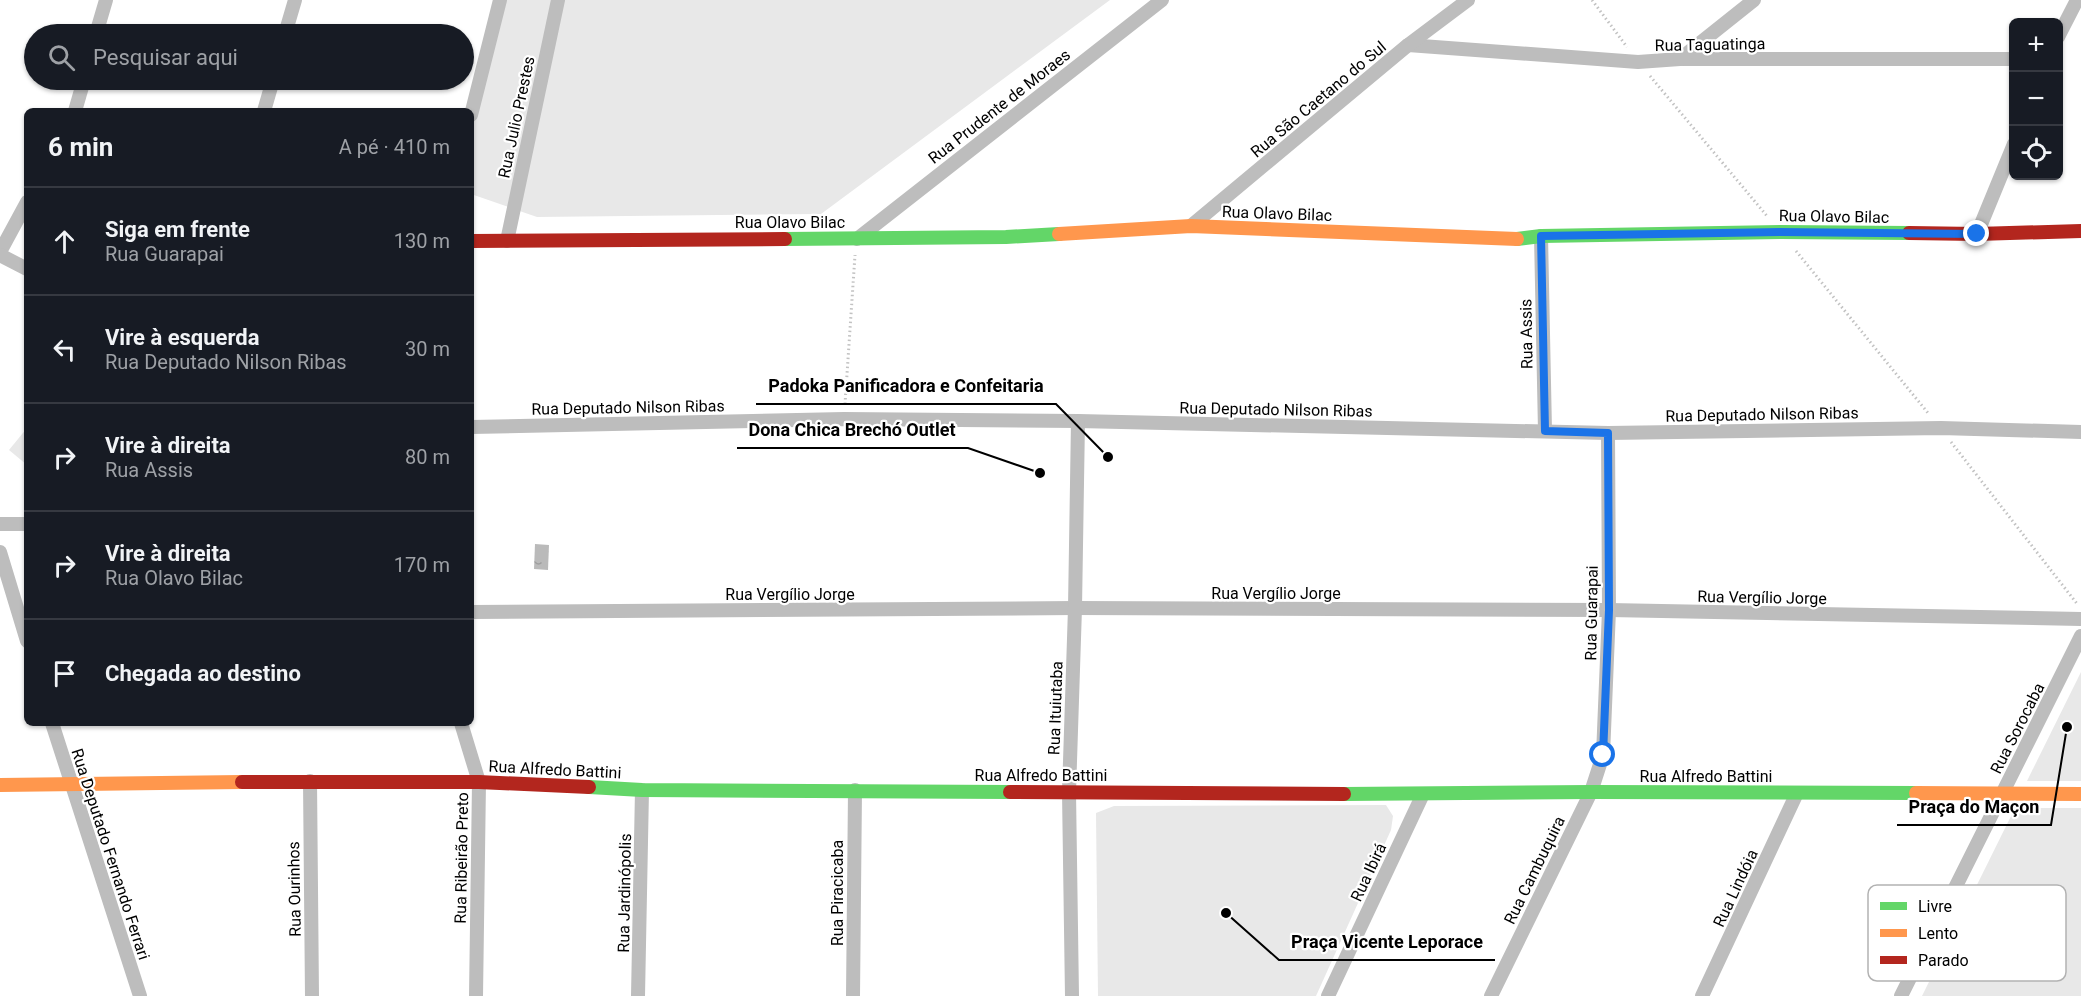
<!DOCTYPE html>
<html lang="pt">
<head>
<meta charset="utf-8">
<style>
	body { margin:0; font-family:Roboto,sans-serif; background:#242831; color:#f1f3f6 }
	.controls { position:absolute; right:18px; top:18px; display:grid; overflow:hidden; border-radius:9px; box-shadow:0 2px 4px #0004 }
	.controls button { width:54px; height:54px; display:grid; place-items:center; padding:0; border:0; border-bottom:2px solid #363941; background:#171b24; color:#f1f3f6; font:30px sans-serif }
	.stop { position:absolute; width:18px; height:18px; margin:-14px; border:4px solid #1a73e8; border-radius:50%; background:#fff }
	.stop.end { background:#1a73e8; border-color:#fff; box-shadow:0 2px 6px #0008 }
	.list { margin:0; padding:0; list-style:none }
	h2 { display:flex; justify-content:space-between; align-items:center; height:78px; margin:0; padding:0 24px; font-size:26px }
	h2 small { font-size:20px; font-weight:400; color:#9ea1a6 }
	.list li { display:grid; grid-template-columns:39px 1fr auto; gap:18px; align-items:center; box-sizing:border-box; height:108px; padding:0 24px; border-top:2px solid #363941 }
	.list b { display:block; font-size:22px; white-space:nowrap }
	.list p { margin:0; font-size:20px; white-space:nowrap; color:#9ea1a6 }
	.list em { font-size:20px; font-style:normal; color:#9ea1a6 }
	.icon { flex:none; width:33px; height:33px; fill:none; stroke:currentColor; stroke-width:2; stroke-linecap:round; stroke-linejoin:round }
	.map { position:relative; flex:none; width:2081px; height:996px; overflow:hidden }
	.search { position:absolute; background:#171b24; box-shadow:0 2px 4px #0004; left:24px; top:24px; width:450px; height:66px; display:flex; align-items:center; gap:15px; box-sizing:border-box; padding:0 21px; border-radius:33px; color:#9ea1a6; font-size:22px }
	.panel { position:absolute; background:#171b24; box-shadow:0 2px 4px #0004; left:24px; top:108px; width:450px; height:618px; border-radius:9px }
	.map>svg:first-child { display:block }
	.park { fill:#e8e8e8 }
	.water { fill:url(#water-ripples) }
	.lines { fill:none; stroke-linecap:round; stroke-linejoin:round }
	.path { stroke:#c2c2c2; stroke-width:3; stroke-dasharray:1.5 3; stroke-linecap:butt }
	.street { stroke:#bdbdbd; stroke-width:14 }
	.fast { stroke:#63d668; stroke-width:14 }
	.slow { stroke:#ff974d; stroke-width:14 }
	.jam { stroke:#b3261e; stroke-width:14 }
	.route { stroke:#1a73e8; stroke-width:8 }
	.labels { text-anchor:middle; stroke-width:4.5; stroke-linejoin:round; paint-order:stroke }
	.street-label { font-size:16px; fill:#000; stroke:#fff }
	.key { fill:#fff; stroke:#b2b2b2; stroke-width:1.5 }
	.key-label { font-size:16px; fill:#000 }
	.leader { fill:none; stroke:#000; stroke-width:2 }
	.callout-dot { fill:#000; stroke:#fff; stroke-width:2 }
	.callout-label { font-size:18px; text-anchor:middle; font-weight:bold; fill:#000; stroke:#fff; stroke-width:4.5; stroke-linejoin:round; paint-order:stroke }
</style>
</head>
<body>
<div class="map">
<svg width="2081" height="996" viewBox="0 0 2081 996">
	<defs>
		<pattern id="water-ripples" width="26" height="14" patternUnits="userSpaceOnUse" patternTransform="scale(1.5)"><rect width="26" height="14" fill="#bababa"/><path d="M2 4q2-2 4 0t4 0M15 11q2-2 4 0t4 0" fill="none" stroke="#9e9e9e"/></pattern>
	</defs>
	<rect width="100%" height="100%" fill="#fff"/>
	<!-- park -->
	<g class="park">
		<polygon points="505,0 1110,0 821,214 537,217 471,194 471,122"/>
		<polygon points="27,428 27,465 9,450"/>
		<polygon points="2081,672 2081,781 2027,781"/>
		<polygon points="1386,805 1393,816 1391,830 1316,996 1098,996 1096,813 1114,806"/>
		<polygon points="2015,808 2081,808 2081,996 1922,996"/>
	</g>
	<!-- water -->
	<polygon class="water" points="535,544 549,545 548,570 534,569"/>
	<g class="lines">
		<!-- path -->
		<g class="path">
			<polyline points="1592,0 1627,47"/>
			<polyline points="1650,76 1767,216"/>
			<polyline points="1796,251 1928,413"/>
			<polyline points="845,404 855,255"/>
			<polyline points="1951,442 2078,605"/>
		</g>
		<!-- street -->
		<g class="street">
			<polyline points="96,34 106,0"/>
			<polyline points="285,34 295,0"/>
			<polyline points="2058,37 2077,0"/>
			<polyline points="1408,45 1638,62 1680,59 2014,59"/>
			<polyline points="1680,59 1754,0"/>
			<polyline points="75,111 84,80"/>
			<polyline points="264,111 273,80"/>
			<polyline points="471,115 500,0"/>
			<polyline points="1191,226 1408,45 1468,0"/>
			<polyline points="1977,234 2014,144"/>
			<polyline points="1541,236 1545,431"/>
			<polyline points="857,239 1162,0"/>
			<polyline points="507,241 558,0"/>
			<polyline points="0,252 27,202"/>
			<polyline points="0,255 27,269"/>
			<polyline points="471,427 844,419 1078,421 1608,433 1941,428 2081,432"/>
			<polyline points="0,524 27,524"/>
			<polyline points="0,552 27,641"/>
			<polyline points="471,612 1075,608 1609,610 2081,619"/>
			<polyline points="52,723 140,996"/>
			<polyline points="461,723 479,782 476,996"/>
			<polyline points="310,781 312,996"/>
			<polyline points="638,996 642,790"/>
			<polyline points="853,996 855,790"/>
			<polyline points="1072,996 1069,792 1075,608 1078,421"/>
			<polyline points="1328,996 1423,794"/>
			<polyline points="1491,996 1591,792 1603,755 1609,610 1608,433"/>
			<polyline points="1702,996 1797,793"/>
			<polyline points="1901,996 2081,636"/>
		</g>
		<!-- fast -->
		<g class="fast">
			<polyline points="785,239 1006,237 1059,234"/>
			<polyline points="1517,239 1541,236 1781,232 1909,233"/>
			<polyline points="589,787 642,790 1010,792"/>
			<polyline points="1344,794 1591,792 1916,793"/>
		</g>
		<!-- slow -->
		<g class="slow">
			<polyline points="1059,234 1191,226 1517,239"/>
			<polyline points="0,785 242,782"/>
			<polyline points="1916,793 2081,794"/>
		</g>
		<!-- jam -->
		<g class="jam">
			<polyline points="1909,233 1977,234 2081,231"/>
			<polyline points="471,241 785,239"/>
			<polyline points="242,782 479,782 589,787"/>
			<polyline points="1010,792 1344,794"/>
		</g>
	</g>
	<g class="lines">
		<!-- route -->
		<polyline class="route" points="1603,755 1609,610 1608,433 1545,431 1541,236 1780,232 1977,234"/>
	</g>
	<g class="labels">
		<!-- street labels -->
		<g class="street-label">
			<text transform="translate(1710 44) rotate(-1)" y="6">Rua Taguatinga</text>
			<text transform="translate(1318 99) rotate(-40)" y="6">Rua São Caetano do Sul</text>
			<text transform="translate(999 106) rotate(-38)" y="6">Rua Prudente de Moraes</text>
			<text transform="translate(516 117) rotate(-78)" y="6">Rua Julio Prestes</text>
			<text transform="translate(1277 213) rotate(2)" y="6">Rua Olavo Bilac</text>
			<text transform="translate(1834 216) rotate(1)" y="6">Rua Olavo Bilac</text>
			<text x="790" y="228">Rua Olavo Bilac</text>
			<text transform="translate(1526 334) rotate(-91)" y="6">Rua Assis</text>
			<text transform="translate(628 407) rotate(-1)" y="6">Rua Deputado Nilson Ribas</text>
			<text transform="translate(1276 409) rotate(1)" y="6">Rua Deputado Nilson Ribas</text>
			<text transform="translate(1762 414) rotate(-1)" y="6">Rua Deputado Nilson Ribas</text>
			<text x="1276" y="599">Rua Vergílio Jorge</text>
			<text x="790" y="600">Rua Vergílio Jorge</text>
			<text transform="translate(1762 597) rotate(1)" y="6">Rua Vergílio Jorge</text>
			<text transform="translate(1591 613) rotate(-89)" y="6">Rua Guarapai</text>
			<text transform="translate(1055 708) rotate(-88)" y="6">Rua Ituiutaba</text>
			<text transform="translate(2017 728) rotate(-63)" y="6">Rua Sorocaba</text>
			<text transform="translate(555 769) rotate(3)" y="6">Rua Alfredo Battini</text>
			<text x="1041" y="781">Rua Alfredo Battini</text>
			<text x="1706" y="782">Rua Alfredo Battini</text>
			<text transform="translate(111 854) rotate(72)" y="6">Rua Deputado Fernando Ferrari</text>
			<text transform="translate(461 858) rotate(-89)" y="6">Rua Ribeirão Preto</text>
			<text transform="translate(1534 870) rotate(-64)" y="6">Rua Cambuquira</text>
			<text transform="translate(1368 872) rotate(-65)" y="6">Rua Ibirá</text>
			<text transform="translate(1735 888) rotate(-65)" y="6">Rua Lindóia</text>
			<text transform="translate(294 889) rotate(-91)" y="6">Rua Ourinhos</text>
			<text transform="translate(624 893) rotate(-89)" y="6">Rua Jardinópolis</text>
			<text transform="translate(837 893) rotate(-90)" y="6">Rua Piracicaba</text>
		</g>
	</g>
	<!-- legend -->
	<rect x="1868" y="885" width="198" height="96" rx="9" class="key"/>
	<rect x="1880" y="902" width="27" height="8" fill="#63d668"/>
	<rect x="1880" y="929" width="27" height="8" fill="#ff974d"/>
	<rect x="1880" y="956" width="27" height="8" fill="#b3261e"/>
	<g class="key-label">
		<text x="1918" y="912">Livre</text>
		<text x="1918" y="939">Lento</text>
		<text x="1918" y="966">Parado</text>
	</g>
	<!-- callouts -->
	<path class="leader" d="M1108 457L1056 404H756M1040 473L968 448H737M2067 727L2051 825H1897M1226 913L1279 960H1495"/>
	<g class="callout-dot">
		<circle cx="1108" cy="457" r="6"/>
		<circle cx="1040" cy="473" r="6"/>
		<circle cx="2067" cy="727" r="6"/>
		<circle cx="1226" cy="913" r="6"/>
	</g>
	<g class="callout-label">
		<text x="906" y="392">Padoka Panificadora e Confeitaria</text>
		<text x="852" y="436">Dona Chica Brechó Outlet</text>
		<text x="1974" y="813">Praça do Maçon</text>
		<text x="1387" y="948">Praça Vicente Leporace</text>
	</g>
</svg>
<div class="controls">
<button>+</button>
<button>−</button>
<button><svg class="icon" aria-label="locate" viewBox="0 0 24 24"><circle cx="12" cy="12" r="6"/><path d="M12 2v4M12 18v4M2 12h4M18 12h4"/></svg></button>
</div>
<div class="stop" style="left:1603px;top:755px"></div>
<div class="stop end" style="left:1977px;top:234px"></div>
<div class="search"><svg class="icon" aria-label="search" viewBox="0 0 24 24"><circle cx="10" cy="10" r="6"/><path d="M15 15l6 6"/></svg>Pesquisar aqui</div>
<section class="panel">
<h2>6 min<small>A pé · 410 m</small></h2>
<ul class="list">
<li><svg class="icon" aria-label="ahead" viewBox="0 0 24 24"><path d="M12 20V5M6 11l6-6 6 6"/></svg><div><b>Siga em frente</b><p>Rua Guarapai</p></div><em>130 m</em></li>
<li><svg class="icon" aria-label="left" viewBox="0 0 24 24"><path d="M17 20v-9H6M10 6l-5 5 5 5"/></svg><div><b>Vire à esquerda</b><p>Rua Deputado Nilson Ribas</p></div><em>30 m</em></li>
<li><svg class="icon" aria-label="right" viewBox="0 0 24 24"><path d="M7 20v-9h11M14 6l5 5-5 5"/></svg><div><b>Vire à direita</b><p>Rua Assis</p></div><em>80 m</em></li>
<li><svg class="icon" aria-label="right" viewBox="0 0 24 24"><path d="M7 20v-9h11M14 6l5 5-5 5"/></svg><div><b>Vire à direita</b><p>Rua Olavo Bilac</p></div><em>170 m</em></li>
<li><svg class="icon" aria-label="arrive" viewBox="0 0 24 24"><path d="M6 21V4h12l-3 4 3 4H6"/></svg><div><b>Chegada ao destino</b></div></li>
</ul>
</section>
</div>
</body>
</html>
